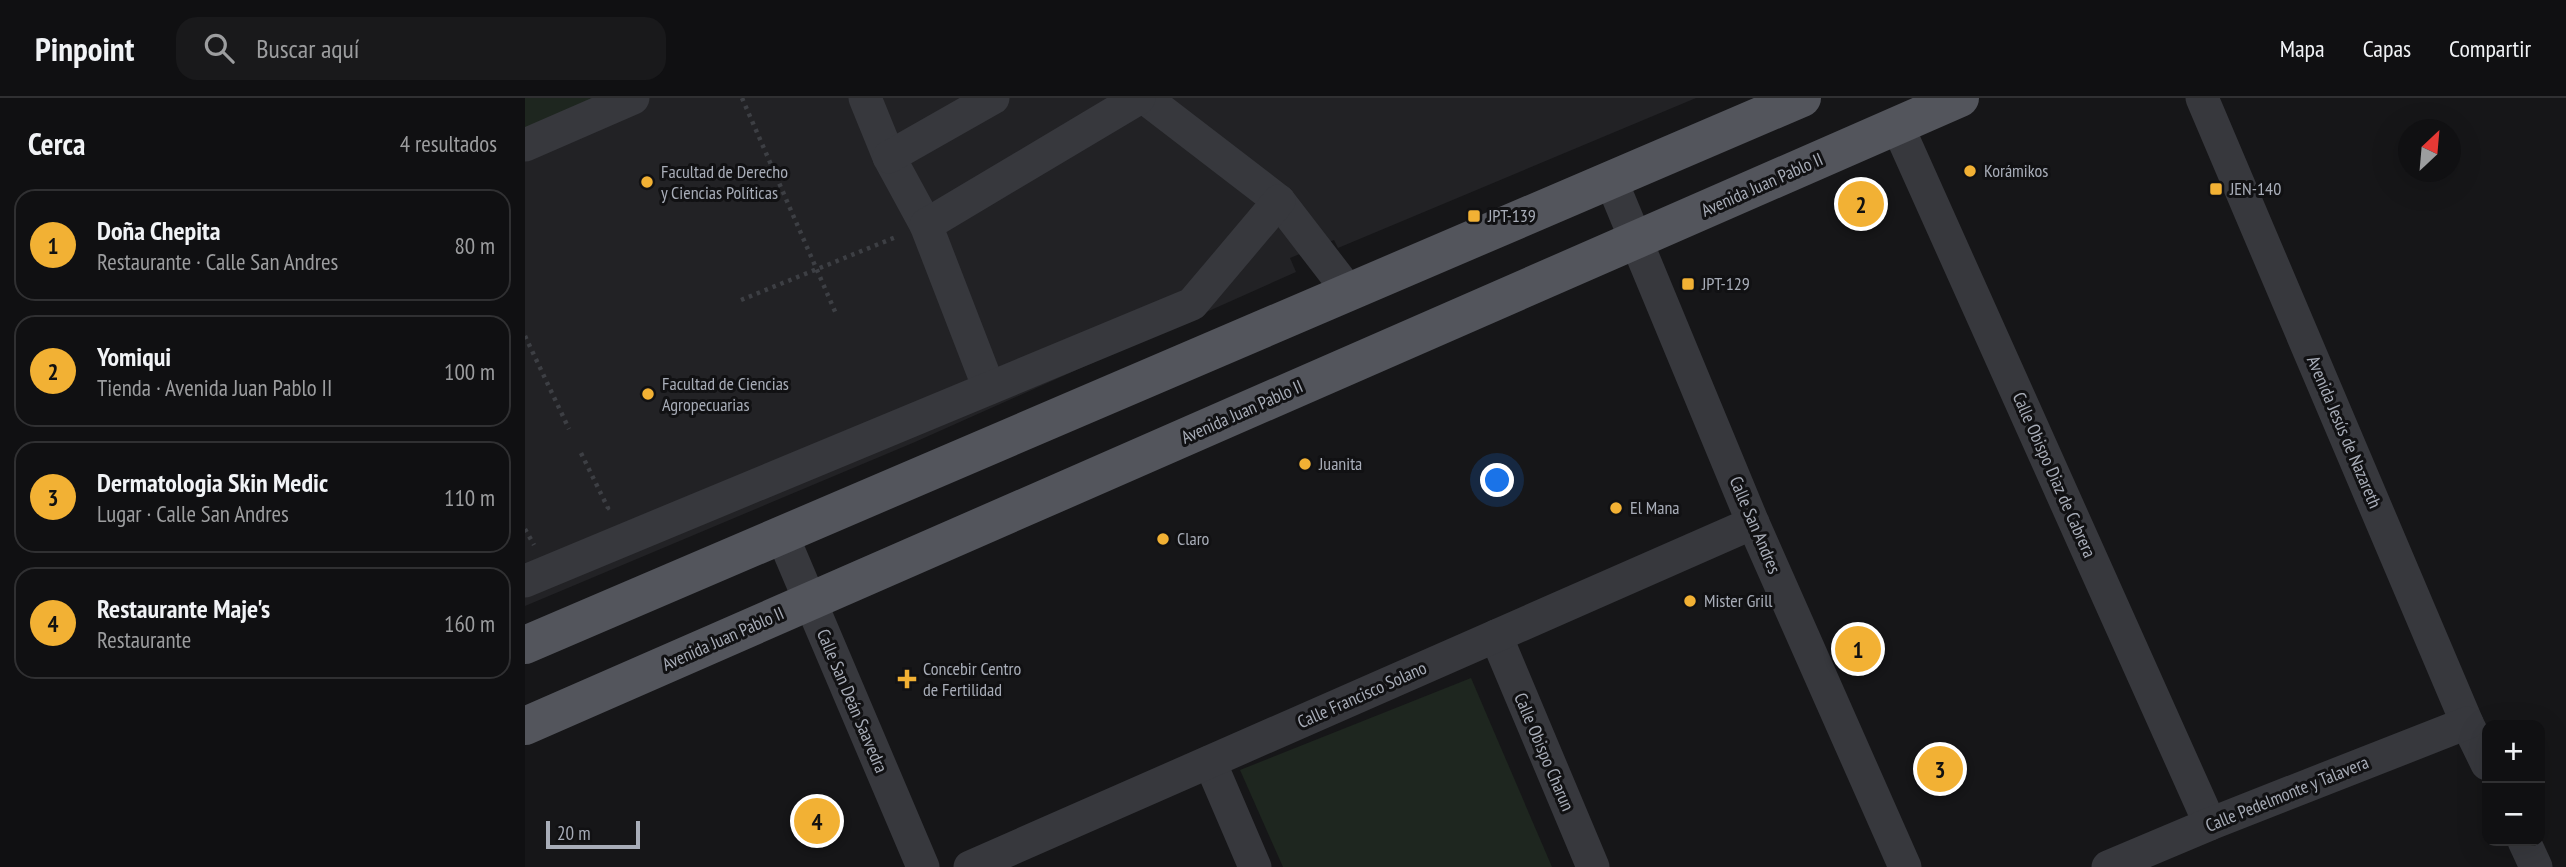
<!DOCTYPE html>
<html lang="es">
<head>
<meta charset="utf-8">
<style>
	body { margin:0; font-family:"PT Sans Narrow",sans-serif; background:#19191b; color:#f1f3f6 }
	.controls { position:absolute; right:21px; bottom:21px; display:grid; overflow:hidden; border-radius:14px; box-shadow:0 7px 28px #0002 }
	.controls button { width:63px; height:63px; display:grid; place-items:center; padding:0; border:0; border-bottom:2px solid #303032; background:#101012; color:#f1f3f6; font:35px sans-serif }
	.compass { position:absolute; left:1873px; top:21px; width:63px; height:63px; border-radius:50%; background:#101012; box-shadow:0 7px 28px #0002; rotate:26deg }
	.scale { position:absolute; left:21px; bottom:18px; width:94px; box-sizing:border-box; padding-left:7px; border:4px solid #a8adb8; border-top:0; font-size:19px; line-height:24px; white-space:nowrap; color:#a8adb8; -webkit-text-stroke:5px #111113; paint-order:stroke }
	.you { position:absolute; left:973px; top:383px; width:24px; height:24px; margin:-18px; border:5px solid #fff; border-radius:50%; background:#1a73e8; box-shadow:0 0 0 10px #1a73e833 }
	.badge { display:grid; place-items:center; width:46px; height:46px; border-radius:50%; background:#f2b134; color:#111; font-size:23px; font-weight:700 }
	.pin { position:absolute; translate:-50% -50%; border:4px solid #fff; box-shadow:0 2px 7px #0006 }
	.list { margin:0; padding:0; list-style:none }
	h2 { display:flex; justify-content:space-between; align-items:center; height:91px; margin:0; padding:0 28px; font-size:30px }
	h2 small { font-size:23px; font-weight:400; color:#9c9d9f }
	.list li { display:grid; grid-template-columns:46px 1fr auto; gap:21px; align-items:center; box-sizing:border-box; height:112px; margin:0 14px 14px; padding:0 14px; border:2px solid #303032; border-radius:21px }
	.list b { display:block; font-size:26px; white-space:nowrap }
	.list p { margin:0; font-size:23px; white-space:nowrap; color:#9c9d9f }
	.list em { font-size:23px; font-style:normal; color:#9c9d9f }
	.icon { flex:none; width:38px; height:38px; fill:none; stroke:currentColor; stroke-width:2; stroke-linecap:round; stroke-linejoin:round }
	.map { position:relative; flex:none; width:2041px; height:769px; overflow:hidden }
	header { display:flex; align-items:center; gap:42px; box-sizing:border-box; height:98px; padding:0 35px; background:#101012; border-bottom:2px solid #303032 }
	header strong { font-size:33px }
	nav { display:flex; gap:38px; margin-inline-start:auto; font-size:24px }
	.search { width:490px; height:63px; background:#19191b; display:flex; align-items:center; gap:18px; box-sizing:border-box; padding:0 24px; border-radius:21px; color:#9c9d9f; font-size:26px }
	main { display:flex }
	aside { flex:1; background:#101012 }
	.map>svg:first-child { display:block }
	.built { fill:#222225 }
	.green { fill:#1e261f }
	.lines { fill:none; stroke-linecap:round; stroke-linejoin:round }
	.path { stroke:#3d3f44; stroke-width:4.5; stroke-dasharray:3.5 5; stroke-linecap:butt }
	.minor { stroke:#37383d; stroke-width:33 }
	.major { stroke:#53555c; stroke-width:38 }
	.poi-dot { fill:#f2b134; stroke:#111113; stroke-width:2.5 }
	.labels { text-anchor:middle; stroke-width:6; stroke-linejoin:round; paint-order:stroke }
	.poi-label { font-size:18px; fill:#a8adb8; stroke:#111113; text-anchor:start }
	.street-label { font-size:18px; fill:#a8adb8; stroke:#111113 }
</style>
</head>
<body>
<header>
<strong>Pinpoint</strong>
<div class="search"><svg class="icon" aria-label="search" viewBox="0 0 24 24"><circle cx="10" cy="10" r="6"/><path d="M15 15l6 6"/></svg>Buscar aquí</div>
<nav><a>Mapa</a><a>Capas</a><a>Compartir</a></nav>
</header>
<main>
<aside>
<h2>Cerca<small>4 resultados</small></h2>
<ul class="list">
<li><span class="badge">1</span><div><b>Doña Chepita</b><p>Restaurante · Calle San Andres</p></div><em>80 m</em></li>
<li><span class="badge">2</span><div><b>Yomiqui</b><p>Tienda · Avenida Juan Pablo II</p></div><em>100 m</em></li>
<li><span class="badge">3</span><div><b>Dermatologia Skin Medic</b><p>Lugar · Calle San Andres</p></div><em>110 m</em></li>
<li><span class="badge">4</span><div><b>Restaurante Maje's</b><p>Restaurante</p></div><em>160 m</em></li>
</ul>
</aside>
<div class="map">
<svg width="2041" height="769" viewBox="0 0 2041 769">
	<rect width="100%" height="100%" fill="#161618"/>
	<!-- built -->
	<polygon class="built" points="0,0 1171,0 813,150 809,142 765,160 771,174 390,344 0,508"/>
	<!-- green -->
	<g class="green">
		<polygon points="0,0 107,0 0,47"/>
		<polygon points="946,580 1027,769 758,769 715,672"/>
	</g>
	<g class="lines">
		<!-- path -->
		<g class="path">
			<polyline points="217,0 312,218"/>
			<polyline points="216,202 371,139"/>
			<polyline points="0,238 44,331"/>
			<polyline points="56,355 83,410 80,412"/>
			<polyline points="0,431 9,447"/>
		</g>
		<!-- minor -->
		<g class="minor">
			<polyline points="340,0 364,59 401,127"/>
			<polyline points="620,0 754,103 824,194"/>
			<polyline points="1677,0 1942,625 1962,666"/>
			<polyline points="1372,27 1685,726"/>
			<polyline points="0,47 108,0"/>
			<polyline points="364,59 468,0"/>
			<polyline points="1086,82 1228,425 1380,769"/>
			<polyline points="464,290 401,127 614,0"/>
			<polyline points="257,437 398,769"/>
			<polyline points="0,483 667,206 754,103"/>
			<polyline points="971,538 1068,769"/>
			<polyline points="685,664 730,769"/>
			<polyline points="1999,743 2011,769"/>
			<polyline points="445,769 1228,425"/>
			<polyline points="1583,769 1685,726 1942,625"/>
		</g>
		<!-- major -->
		<g class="major">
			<polyline points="0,547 1277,0"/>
			<polyline points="0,628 1435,0"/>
		</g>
	</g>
	<!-- markers -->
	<g class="poi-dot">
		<circle cx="1445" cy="73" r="7"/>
		<circle cx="122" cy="84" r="7"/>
		<rect x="1684" y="84" width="14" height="14" rx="3.5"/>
		<rect x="942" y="111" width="14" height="14" rx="3.5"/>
		<rect x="1156" y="179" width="14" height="14" rx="3.5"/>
		<circle cx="123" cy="296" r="7"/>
		<circle cx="780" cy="366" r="7"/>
		<circle cx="1091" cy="410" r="7"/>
		<circle cx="638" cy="441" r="7"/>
		<circle cx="1165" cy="503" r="7"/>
		<path d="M378.5 570.5h7v7h7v7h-7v7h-7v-7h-7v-7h7z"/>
	</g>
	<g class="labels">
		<!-- poi labels -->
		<g class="poi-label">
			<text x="1459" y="79">Korámikos</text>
			<text x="136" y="80">Facultad de Derecho<tspan x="136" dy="21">y Ciencias Políticas</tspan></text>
			<text x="1705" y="97">JEN-140</text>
			<text x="963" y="124">JPT-139</text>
			<text x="1177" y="192">JPT-129</text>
			<text x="137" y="292">Facultad de Ciencias<tspan x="137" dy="21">Agropecuarias</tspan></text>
			<text x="794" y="372">Juanita</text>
			<text x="1105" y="416">El Mana</text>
			<text x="652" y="447">Claro</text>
			<text x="1179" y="509">Mister Grill</text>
			<text x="398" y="577">Concebir Centro<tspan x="398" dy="21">de Fertilidad</tspan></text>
		</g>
		<!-- street labels -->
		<g class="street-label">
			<text transform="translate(1237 87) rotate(-24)" y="6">Avenida Juan Pablo II</text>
			<text transform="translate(717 314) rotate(-24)" y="6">Avenida Juan Pablo II</text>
			<text transform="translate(1819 334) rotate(67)" y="6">Avenida Jesús de Nazareth</text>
			<text transform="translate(1529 377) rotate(66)" y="6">Calle Obispo Diaz de Cabrera</text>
			<text transform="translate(1230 427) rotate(67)" y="6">Calle San Andres</text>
			<text transform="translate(198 541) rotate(-24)" y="6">Avenida Juan Pablo II</text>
			<text transform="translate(837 597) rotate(-24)" y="6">Calle Francisco Solano</text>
			<text transform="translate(327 603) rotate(67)" y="6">Calle San Deán Saavedra</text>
			<text transform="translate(1019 654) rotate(67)" y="6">Calle Obispo Charun</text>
			<text transform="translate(1762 696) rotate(-22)" y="6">Calle Pedelmonte y Talavera</text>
		</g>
	</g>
</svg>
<div class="controls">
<button>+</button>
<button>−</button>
</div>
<svg class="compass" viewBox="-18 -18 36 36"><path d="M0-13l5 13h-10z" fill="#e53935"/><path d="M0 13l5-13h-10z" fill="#9c9d9f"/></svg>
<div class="scale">20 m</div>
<div class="you"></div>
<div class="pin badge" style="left:1333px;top:551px">1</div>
<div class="pin badge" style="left:1336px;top:106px">2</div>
<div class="pin badge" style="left:1415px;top:671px">3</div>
<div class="pin badge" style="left:292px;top:723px">4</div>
</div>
</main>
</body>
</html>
